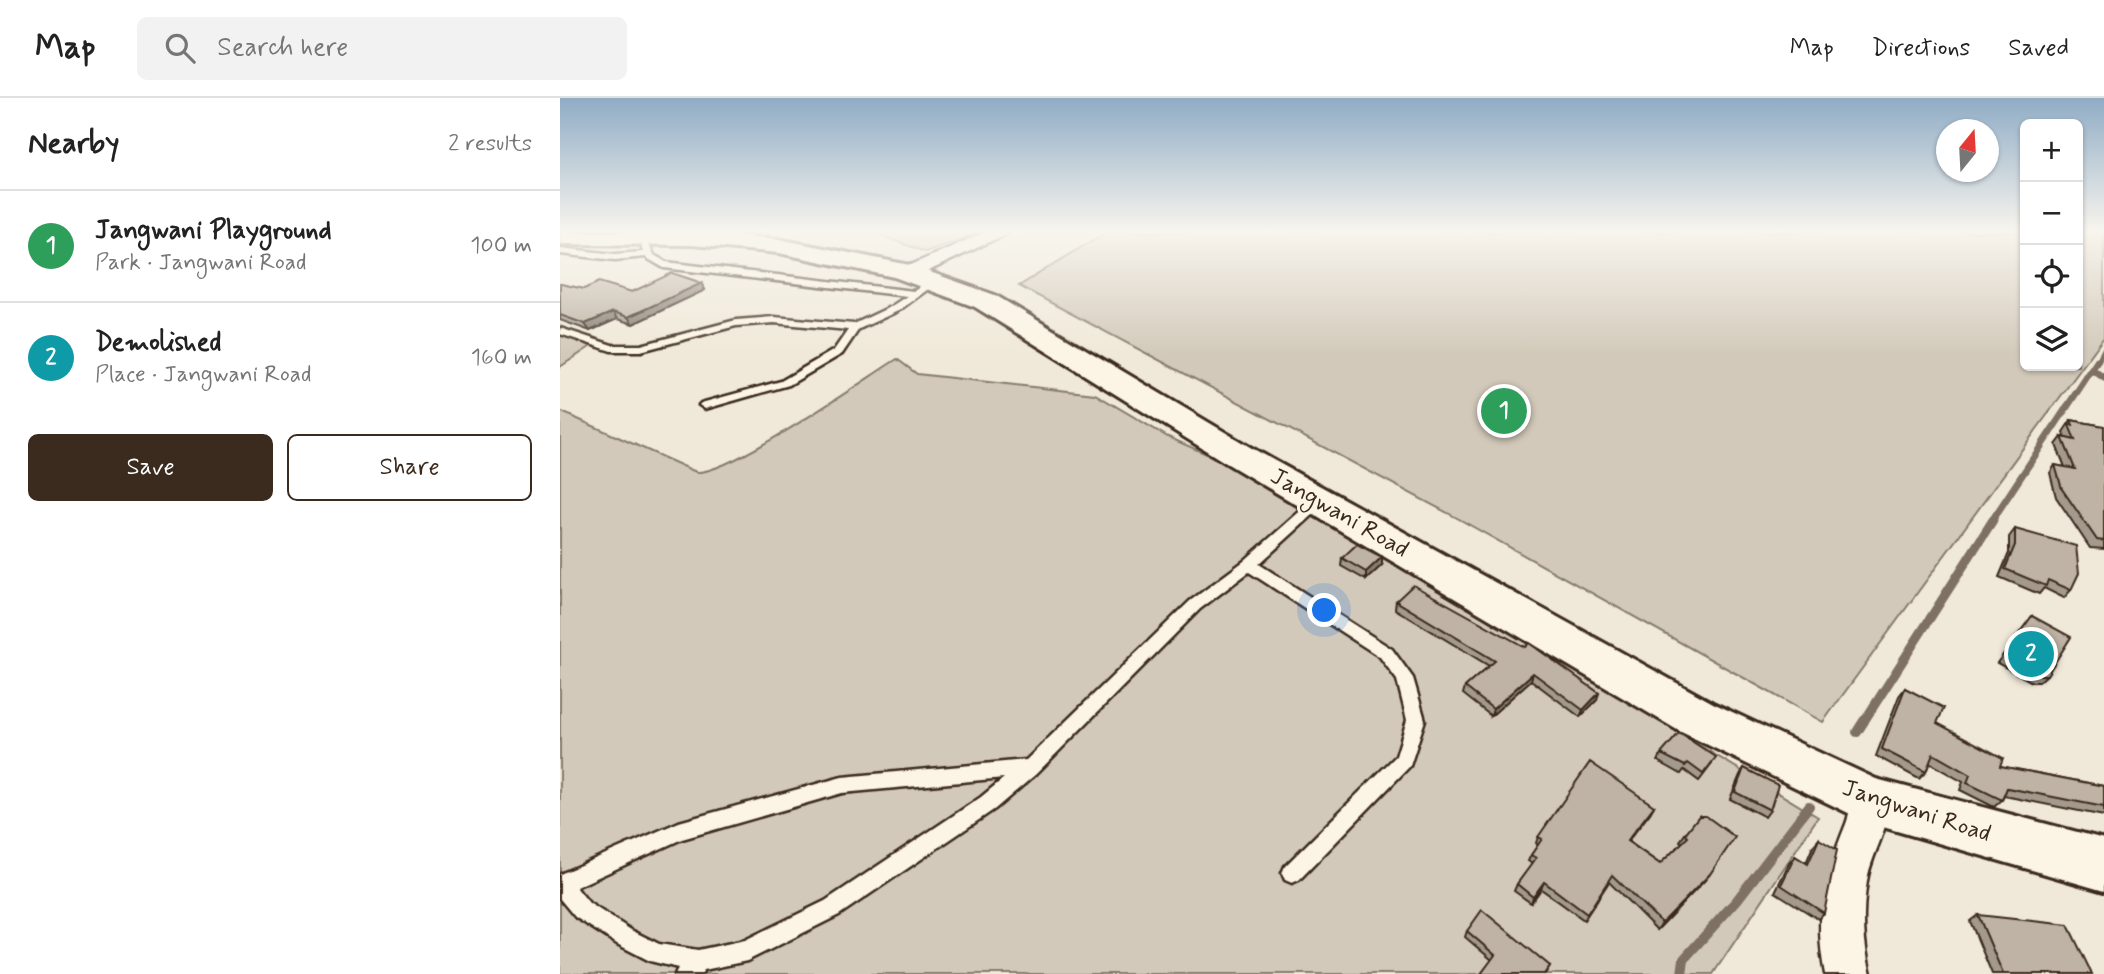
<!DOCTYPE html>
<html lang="en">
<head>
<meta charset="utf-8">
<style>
	body { margin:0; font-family:Mynerve,sans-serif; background:#f2f2f2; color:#222 }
	.controls { position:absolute; right:21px; top:21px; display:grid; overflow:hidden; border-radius:10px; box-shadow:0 2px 5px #0004 }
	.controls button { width:63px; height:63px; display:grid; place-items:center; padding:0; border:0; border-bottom:2px solid #e0e0e0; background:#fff; color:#222; font:35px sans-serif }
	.compass { position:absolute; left:1376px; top:21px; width:63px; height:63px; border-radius:50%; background:#fff; box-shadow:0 2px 5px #0004; rotate:18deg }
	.you { position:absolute; left:765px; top:513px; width:24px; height:24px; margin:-18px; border:5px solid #fff; border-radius:50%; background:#1a73e8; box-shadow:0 0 0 10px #1a73e833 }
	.badge { display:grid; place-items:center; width:46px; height:46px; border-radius:50%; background:#3b2a1e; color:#fff; font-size:23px; font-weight:700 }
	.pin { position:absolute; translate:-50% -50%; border:4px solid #fff; box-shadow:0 2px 7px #0006 }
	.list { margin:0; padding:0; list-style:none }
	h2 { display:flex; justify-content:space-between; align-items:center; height:91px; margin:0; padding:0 28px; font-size:30px }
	h2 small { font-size:23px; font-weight:400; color:#767676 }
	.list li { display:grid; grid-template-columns:46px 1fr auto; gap:21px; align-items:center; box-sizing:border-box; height:112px; padding:0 28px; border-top:2px solid #e0e0e0 }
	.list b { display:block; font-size:26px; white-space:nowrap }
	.list p { margin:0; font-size:23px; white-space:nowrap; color:#767676 }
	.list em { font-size:23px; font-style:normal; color:#767676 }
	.actions { display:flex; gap:14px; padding:21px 28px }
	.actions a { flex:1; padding:16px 0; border:2px solid #3b2a1e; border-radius:10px; text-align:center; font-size:24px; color:#3b2a1e }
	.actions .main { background:#3b2a1e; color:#fff }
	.icon { flex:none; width:38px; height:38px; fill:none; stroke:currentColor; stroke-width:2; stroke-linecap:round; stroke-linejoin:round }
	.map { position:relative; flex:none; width:1544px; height:876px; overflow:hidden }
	header { display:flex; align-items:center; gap:42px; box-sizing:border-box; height:98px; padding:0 35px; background:#fff; border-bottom:2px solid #e0e0e0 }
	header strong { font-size:33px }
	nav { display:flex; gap:38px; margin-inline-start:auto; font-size:24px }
	.search { width:490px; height:63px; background:#f2f2f2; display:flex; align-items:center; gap:18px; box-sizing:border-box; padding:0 24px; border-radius:10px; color:#767676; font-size:26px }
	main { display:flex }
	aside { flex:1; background:#fff }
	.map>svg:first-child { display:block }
	.green { fill:#d2c9ba; stroke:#867a6c; stroke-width:2 }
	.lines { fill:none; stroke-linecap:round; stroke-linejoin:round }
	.stream-far3 { stroke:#7e7163; stroke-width:5 }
	.stream-far2 { stroke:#7e7163; stroke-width:7 }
	.stream-far1 { stroke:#7e7163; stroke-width:9 }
	.stream { stroke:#7e7163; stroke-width:10 }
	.lane-casing { stroke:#3b2a1e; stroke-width:5 }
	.street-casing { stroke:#3b2a1e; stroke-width:5 }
	.secondary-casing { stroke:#3b2a1e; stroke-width:6 }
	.lane { fill:#fcf5e5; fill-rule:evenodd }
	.street { fill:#fcf5e5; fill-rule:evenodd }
	.secondary { fill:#fcf5e5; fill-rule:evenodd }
	.wall { fill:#a39a8d; stroke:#3b2a1e; stroke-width:2 }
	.shaded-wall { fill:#857d73; stroke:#3b2a1e; stroke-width:2 }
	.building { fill:#beb3a4; stroke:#3b2a1e; stroke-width:2 }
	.labels { text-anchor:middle; stroke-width:6; stroke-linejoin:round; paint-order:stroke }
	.street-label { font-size:24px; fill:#3b2a1e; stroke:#fcf5e5 }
</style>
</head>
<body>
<header>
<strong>Map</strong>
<div class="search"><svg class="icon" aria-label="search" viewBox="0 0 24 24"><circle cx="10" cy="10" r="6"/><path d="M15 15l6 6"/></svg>Search here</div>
<nav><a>Map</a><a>Directions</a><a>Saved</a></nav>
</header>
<main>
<aside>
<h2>Nearby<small>2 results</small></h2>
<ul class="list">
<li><span class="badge" style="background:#2e9e5b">1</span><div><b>Jangwani Playground</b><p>Park · Jangwani Road</p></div><em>100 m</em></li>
<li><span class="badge" style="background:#0f9aa8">2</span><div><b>Demolished</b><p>Place · Jangwani Road</p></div><em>160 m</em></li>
</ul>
<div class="actions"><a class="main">Save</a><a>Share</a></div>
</aside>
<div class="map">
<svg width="1544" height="876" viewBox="0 0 1544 876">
	<rect width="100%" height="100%" fill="#f0e9d9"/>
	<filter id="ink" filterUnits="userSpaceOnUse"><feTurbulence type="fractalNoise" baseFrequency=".0143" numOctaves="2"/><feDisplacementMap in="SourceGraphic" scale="14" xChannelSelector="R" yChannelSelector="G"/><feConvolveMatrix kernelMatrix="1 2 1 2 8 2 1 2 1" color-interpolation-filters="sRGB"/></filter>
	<g filter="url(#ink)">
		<!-- green -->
		<g class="green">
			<polygon points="313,134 422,134 365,154"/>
			<polygon points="546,134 1465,134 1465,268 1518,268 1518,134 1544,134 1544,239 1263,624 899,421 459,188"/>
			<polygon points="0,237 1,237 36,245 0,269"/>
			<path d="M337,261L357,276L535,296L608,339L746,400L945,530L1258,719L1153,876H0V313L136,374C169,377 302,283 337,261Z"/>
		</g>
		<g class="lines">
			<!-- stream-far3 -->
			<polyline class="stream-far3" points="1538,263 1544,251"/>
			<!-- stream-far2 -->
			<g class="stream-far2">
				<polyline points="1533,272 1544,280"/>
				<polyline points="1431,424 1538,262"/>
			</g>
			<!-- stream-far1 -->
			<polyline class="stream-far1" points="1303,625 1433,422"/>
			<!-- stream -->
			<g class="stream">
				<polyline points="1297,634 1304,623"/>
				<polyline points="1122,876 1124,861 1177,802 1249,708"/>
			</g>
			<!-- lane casing -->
			<g class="lane-casing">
				<g id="lane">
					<polygon points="76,135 88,144 94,157 106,164 354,193 370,182 378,184 338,213 299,231 282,256 229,287 145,311 139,307 141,305 221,283 274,252 288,232 214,225 176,228 81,253 51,253 0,236 0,230 52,247 81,247 176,222 214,219 294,226 330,209 347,198 104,170 85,159 55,162 0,156 0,150 55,156 83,154 81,147 72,138"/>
					<path d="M760,399L765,400L767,403L765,406L699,466L832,551L853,580L865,622L850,668L739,782L732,785L725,782L722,775L725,768L836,658L847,622L837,582L820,559L689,474L640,511L476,676L435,711L279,817L187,863L144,872L141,876H115L118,870L90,863L57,846L15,819L0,801V776L119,724L282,679L466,662L630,503L684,463L755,400ZM444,680L421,699L265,803L185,842L138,852L99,846L71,832L29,805L16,789L122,741L282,695Z"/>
				</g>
			</g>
			<!-- street casing -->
			<g class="street-casing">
				<g id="street">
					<polygon points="425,134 450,134 356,179 349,181 339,175 342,171"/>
					<path d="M1309,684L1323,689C1338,722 1312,750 1307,783C1302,814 1303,845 1311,876H1265C1253,816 1264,781 1286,726C1291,714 1289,702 1295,689Z"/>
				</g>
			</g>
			<!-- secondary casing -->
			<g class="secondary-casing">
				<polygon id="secondary" points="0,134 147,134 219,141 350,167 435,197 690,349 1153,605 1316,681 1544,741 1544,793 1309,725 1119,633 666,365 415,209 334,179 219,155 132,147 0,146"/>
			</g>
			<!-- lane -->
			<use href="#lane" class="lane"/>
			<!-- street -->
			<use href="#street" class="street"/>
			<!-- secondary -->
			<use href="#secondary" class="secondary"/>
		</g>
		<!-- wall -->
		<g class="wall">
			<polygon points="142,185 145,192 73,226 57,221 30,233 0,222 0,186 24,191 72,194"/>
			<polygon points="1511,322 1544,328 1544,451 1530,450 1496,399 1490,375 1495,367 1505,369 1496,347 1502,339 1506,340 1503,334"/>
			<polygon points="1455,431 1511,492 1504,500 1484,490 1479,496 1439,479 1449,455 1449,439"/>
			<polygon points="782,460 822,467 806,482 781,468"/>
			<polygon points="836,503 1037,602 1020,619 971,582 931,618 903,596 905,589 929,568 835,511"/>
			<polygon points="1472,518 1487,577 1479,584 1472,584 1437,565"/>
			<polygon points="1345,590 1377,625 1440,668 1544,688 1544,718 1444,698 1442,702 1434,709 1400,692 1403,684 1369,665 1366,674 1359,681 1316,658 1339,598"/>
			<polygon points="1101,656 1152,666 1139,683 1124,672 1121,676 1098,663"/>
			<polygon points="1184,670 1210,712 1205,719 1170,701 1180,677"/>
			<polygon points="1094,708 1090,715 1068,743 1100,766 1122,745 1120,743 1125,736 1139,718 1145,782 1097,832 1049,784 1024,822 981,791 971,805 954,793 957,786 972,766 968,763 971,757 978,747 976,745 978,739"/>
			<polygon points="1259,741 1264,815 1258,821 1215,794 1229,765 1235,758 1246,765 1253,748"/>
			<polygon points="1418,817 1532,876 1432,876 1410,823"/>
			<polygon points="907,833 990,868 985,876 921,876 932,862 905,839"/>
		</g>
		<!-- shaded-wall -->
		<g class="shaded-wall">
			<polygon points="142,185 145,192 73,226 68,219"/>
			<polygon points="53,214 57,221 30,233 25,226"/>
			<polygon points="822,459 822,467 806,482 806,474"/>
			<polygon points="973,575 971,582 931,618 933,611"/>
			<polygon points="1039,595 1037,602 1020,619 1023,612"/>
			<polygon points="1094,708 1090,715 1063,749 1067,743"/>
			<polygon points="1150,776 1145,782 1097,832 1102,825"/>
			<polygon points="984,784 981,791 971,805 973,799"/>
		</g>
		<!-- building -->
		<g class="building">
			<polygon points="112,175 142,185 68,219 53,214 25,226 0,217 0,186 1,186 24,191 39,184 72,194"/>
			<polygon points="1511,322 1544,328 1544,443 1537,442 1502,391 1495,367 1515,371 1502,339 1515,342 1509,327 1513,327"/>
			<polygon points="1455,431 1516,448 1519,475 1511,492 1488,482 1486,488 1445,471 1455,447"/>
			<polygon points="797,446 822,459 806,474 782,460"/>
			<polygon points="853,487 965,549 969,545 1039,595 1023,612 973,575 933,611 905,589 935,563 836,503"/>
			<polygon points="1472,518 1511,539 1487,577 1479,577 1443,557"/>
			<polygon points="1345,590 1384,610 1377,625 1443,660 1440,668 1544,688 1544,709 1447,690 1442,702 1407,685 1410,677 1373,656 1366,674 1322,651"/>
			<polygon points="1119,635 1156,659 1143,676 1128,665 1125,668 1101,656"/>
			<polygon points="1030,664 1094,708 1067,743 1100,766 1128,739 1125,736 1139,718 1146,718 1175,739 1150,776 1102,825 1052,777 1027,816 984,784 973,799 957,786 976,760 971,757 982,741 978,739"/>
			<polygon points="1184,670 1218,687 1210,712 1175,694"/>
			<polygon points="1259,741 1277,752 1264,815 1221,787 1235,758 1248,766"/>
			<polygon points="922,812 990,868 984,876 921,876 935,857 907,833"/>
			<polygon points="1418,817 1508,827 1532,876 1443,876"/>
		</g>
	</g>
	<!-- sky -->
	<linearGradient id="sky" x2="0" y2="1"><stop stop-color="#8facc5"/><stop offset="0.52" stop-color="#f8f5ee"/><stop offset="1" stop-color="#f8f5ee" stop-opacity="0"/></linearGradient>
	<rect width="1544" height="257" fill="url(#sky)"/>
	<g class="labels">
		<!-- street labels -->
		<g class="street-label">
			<text transform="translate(780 414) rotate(30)" y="8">Jangwani Road</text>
			<text transform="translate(1357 712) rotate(18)" y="8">Jangwani Road</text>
		</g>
	</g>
</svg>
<div class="controls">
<button>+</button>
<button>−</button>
<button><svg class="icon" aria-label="locate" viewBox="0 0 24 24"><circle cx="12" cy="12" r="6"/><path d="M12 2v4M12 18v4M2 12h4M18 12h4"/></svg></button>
<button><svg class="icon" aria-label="layers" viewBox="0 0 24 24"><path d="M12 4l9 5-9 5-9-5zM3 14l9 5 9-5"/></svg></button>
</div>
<svg class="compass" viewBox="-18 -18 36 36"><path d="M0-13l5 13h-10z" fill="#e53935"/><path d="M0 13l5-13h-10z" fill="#767676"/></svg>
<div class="you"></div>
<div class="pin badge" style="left:944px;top:313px;background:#2e9e5b">1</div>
<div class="pin badge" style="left:1471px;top:556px;background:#0f9aa8">2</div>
</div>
</main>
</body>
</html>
